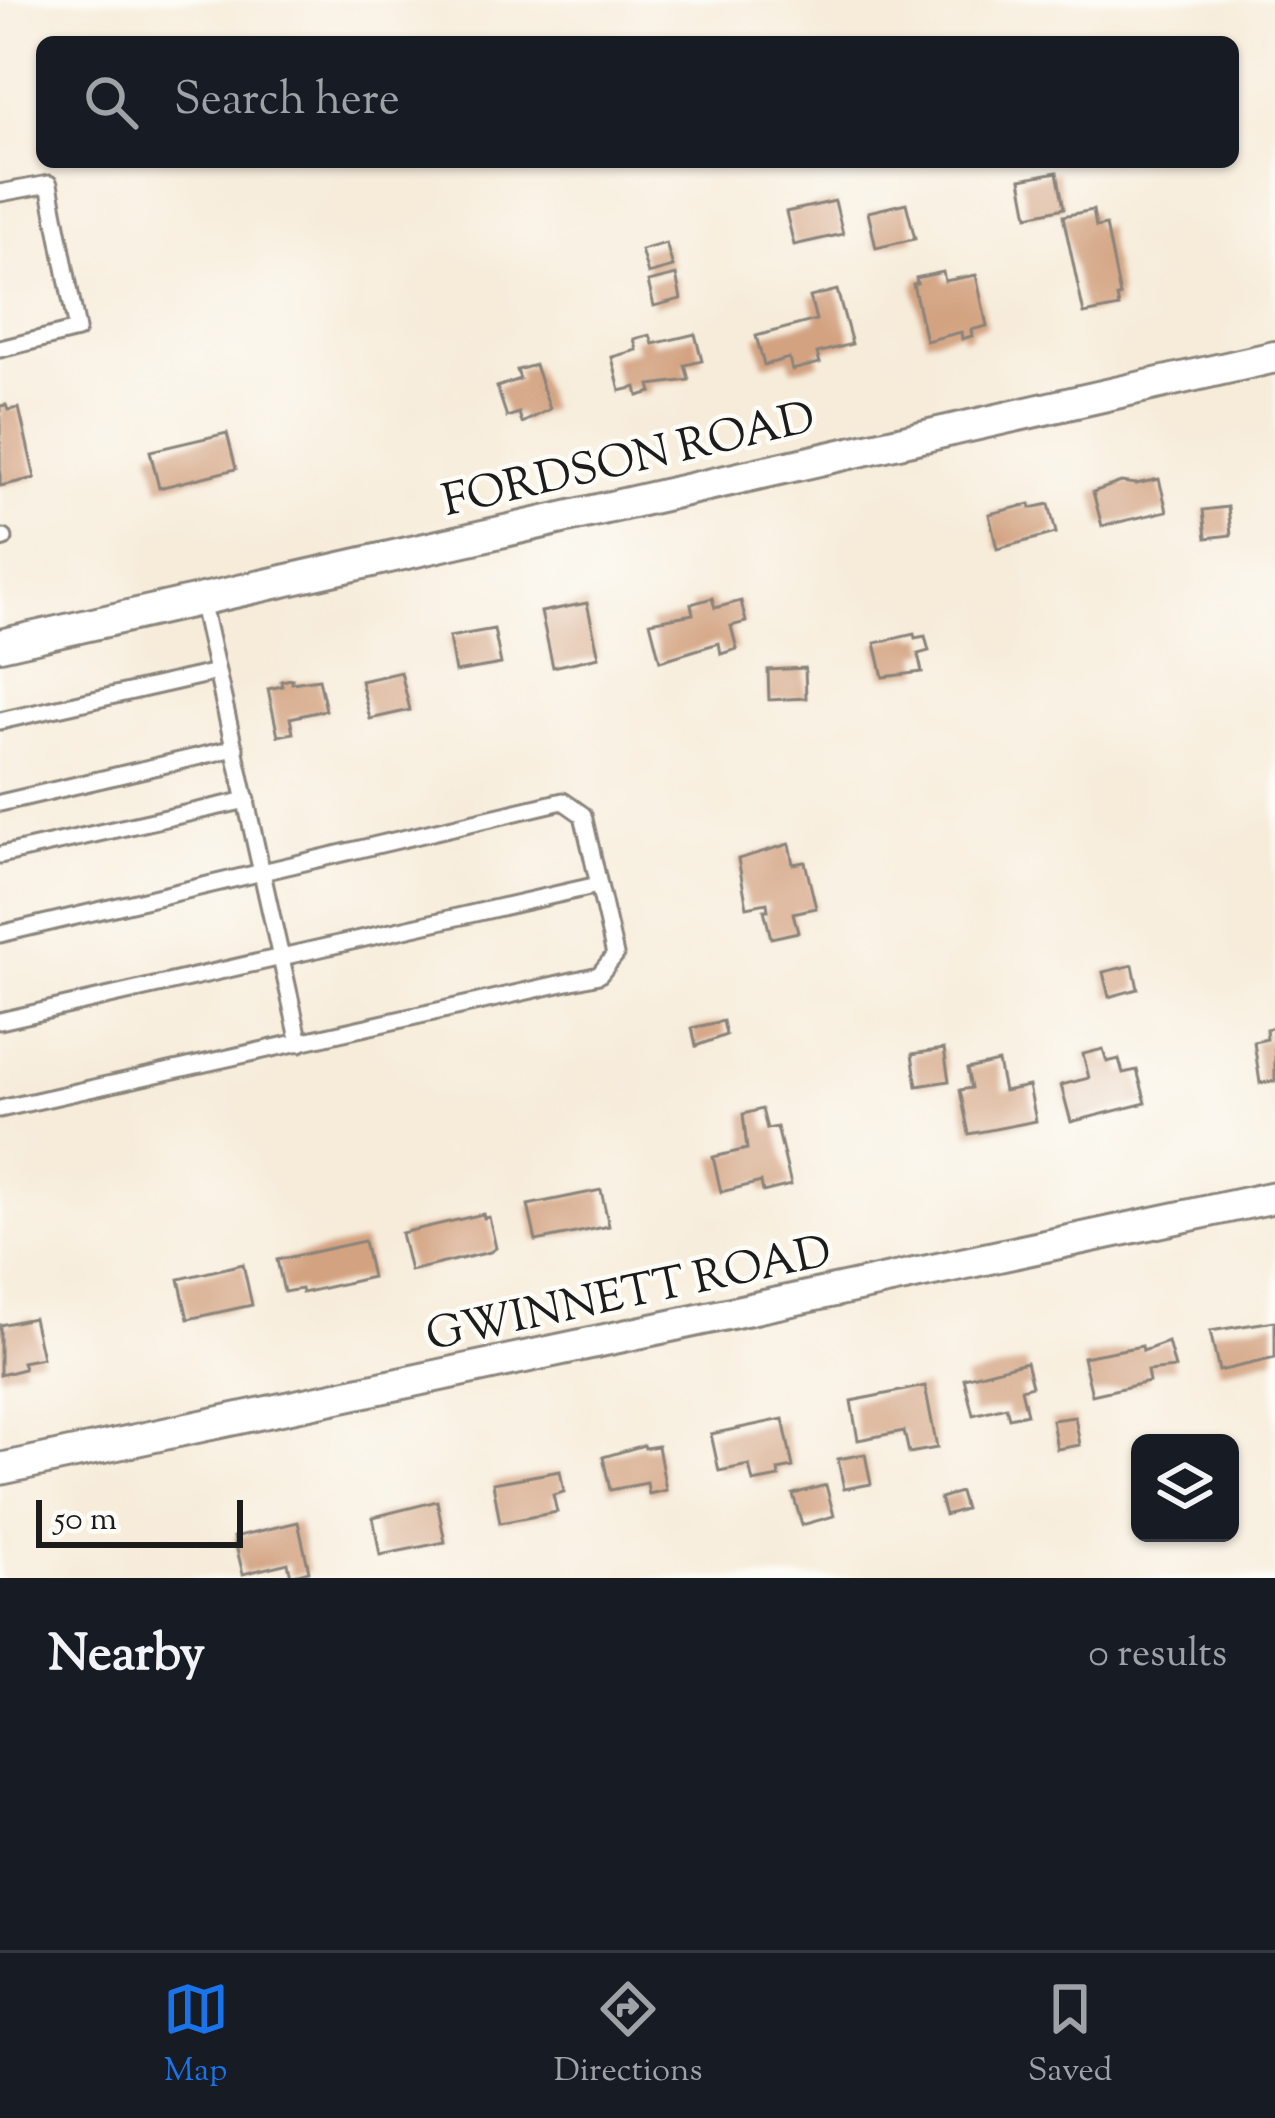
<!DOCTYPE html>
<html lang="en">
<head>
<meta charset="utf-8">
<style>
	body { margin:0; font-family:"Sorts Mill Goudy",serif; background:#20242c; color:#f1f3f6 }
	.controls { position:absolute; right:36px; bottom:36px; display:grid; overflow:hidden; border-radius:18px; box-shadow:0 3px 9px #0004 }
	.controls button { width:108px; height:108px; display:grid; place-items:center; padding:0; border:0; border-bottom:3px solid #363941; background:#171b24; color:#f1f3f6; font:60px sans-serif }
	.scale { position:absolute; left:36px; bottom:30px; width:207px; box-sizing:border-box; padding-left:12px; border:6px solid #1c1c1c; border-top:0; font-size:33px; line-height:42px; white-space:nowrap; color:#1c1c1c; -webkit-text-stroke:9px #fdfcf7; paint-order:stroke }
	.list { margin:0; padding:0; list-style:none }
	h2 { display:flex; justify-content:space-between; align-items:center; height:156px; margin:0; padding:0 48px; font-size:51px }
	h2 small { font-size:39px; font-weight:400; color:#9ea1a6 }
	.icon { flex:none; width:66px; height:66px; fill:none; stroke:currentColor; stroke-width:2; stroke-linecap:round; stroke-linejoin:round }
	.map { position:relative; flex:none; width:1275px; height:1578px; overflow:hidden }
	.search { position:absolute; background:#171b24; box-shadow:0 3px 9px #0004; left:36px; right:36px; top:36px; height:132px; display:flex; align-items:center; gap:30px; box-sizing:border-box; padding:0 42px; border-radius:18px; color:#9ea1a6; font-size:45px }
	.sheet { height:372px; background:#171b24 }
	nav { display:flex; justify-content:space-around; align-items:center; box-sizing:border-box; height:168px; border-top:3px solid #363941; background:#171b24; font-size:33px; color:#9ea1a6 }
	nav a { display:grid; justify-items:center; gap:6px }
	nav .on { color:#1a73e8 }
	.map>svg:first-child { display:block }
	.building { fill:#d3a381 }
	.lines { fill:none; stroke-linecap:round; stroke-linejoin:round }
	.service-casing { stroke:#8a847b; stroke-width:21 }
	.minor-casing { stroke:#8a847b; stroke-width:36 }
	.service { stroke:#fff; stroke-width:15 }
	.minor { stroke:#fff; stroke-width:30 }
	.labels { text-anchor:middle; stroke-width:9; stroke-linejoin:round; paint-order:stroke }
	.street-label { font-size:45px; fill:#1c1c1c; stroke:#fdfcf7 }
</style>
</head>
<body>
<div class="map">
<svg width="1275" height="1578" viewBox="0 0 1275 1578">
	<rect width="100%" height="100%" fill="#fdfcf7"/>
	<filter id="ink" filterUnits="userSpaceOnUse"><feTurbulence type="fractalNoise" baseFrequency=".00833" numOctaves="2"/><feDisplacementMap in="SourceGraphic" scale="24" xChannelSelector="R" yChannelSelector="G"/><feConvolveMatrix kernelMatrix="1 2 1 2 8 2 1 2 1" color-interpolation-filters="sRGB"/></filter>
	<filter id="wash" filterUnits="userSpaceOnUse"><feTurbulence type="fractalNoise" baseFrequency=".004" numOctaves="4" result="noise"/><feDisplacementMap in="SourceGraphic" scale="48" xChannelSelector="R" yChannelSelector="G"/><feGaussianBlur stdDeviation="2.7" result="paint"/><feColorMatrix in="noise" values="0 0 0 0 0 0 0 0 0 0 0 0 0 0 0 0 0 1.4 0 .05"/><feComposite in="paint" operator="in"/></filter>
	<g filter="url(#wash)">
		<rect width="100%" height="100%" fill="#f7ecda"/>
		<g id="blocks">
			<!-- building -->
			<g class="building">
				<polygon points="1057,172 1064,208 1028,216 1021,179"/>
				<polygon points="835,201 843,234 794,245 786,212"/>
				<polygon points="906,203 915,239 876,248 868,212"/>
				<polygon points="1093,210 1096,227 1106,225 1120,296 1117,297 1119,307 1084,314 1063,216"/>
				<polygon points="666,243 673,267 648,274 641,250"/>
				<polygon points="943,272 945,281 976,275 987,326 971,330 972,336 962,339 961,332 926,341 913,284 917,283 916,278"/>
				<polygon points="676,275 681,299 654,306 648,282"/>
				<polygon points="837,290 852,344 817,353 820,363 792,370 789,358 764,365 756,336 816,320 810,297"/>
				<polygon points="695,334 702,361 685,365 689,380 650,385 652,392 638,396 636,387 620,391 612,357 637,350 634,339 650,335 653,344"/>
				<polygon points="535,365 550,409 522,423 519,413 507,417 497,387 520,379 517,370"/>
				<polygon points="6,405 8,410 19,408 35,478 0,486 0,406"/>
				<polygon points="227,433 236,469 159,488 150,451"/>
				<polygon points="1159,479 1167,511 1102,526 1093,492 1121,482 1136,484"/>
				<polygon points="1030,504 1031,508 1049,504 1056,533 997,549 989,514"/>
				<polygon points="1228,507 1231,535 1206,538 1203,510"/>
				<polygon points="712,598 715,608 741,601 746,622 731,626 737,649 721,654 719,643 660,661 650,622 693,614 691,604"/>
				<polygon points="587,603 599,657 553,667 541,612"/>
				<polygon points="494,629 501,664 455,672 449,637"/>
				<polygon points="914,634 915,638 925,636 929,651 918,654 922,672 883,677 875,643"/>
				<polygon points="805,668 806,698 769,700 768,670"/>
				<polygon points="401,672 410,710 370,719 361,681"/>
				<polygon points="292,679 292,683 319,679 326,710 290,718 293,733 278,736 268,689 282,686 281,681"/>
				<polygon points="789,844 793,864 805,862 816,908 793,913 798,932 771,938 764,910 768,910 767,903 747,907 738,859"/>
				<polygon points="1133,965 1138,989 1109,997 1103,972"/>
				<polygon points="723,1021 726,1035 696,1046 692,1028"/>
				<polygon points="1275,1027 1275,1081 1260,1083 1254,1042 1267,1039 1266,1029"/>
				<polygon points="944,1049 949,1081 917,1086 912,1054"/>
				<polygon points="1103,1049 1107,1062 1119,1059 1123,1073 1137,1070 1146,1103 1071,1122 1061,1085 1089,1078 1083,1054"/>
				<polygon points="998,1062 1004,1091 1029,1086 1036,1121 969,1134 960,1090 971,1088 967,1069"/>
				<polygon points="762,1109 767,1129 777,1127 791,1185 763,1192 761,1182 721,1192 713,1157 747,1149 743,1114"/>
				<polygon points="601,1190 609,1226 536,1241 528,1205"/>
				<polygon points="483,1214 484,1218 489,1217 496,1248 490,1252 410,1271 401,1233"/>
				<polygon points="364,1241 372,1277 302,1293 301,1289 284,1292 277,1260"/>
				<polygon points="243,1264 252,1305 188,1319 179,1279"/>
				<polygon points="33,1318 42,1358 22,1362 24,1369 0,1375 0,1325"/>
				<polygon points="1275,1321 1275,1358 1219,1371 1210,1331"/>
				<polygon points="1168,1342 1175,1368 1147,1371 1149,1382 1092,1395 1083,1357 1142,1346 1143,1351"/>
				<polygon points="1026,1362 1032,1386 1021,1389 1027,1414 1009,1418 1006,1407 973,1415 964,1378"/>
				<polygon points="925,1386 937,1448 909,1453 904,1431 858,1440 851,1401"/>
				<polygon points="1075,1417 1080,1445 1057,1449 1052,1420"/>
				<polygon points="783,1419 793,1467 778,1470 779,1477 753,1482 749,1465 719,1471 711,1434"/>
				<polygon points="644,1445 645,1448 658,1446 666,1490 649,1494 647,1483 610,1490 603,1457"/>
				<polygon points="865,1454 871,1484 844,1489 838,1459"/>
				<polygon points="560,1471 564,1492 553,1495 557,1512 500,1523 493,1483"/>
				<polygon points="826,1485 834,1516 802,1525 793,1494"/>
				<polygon points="960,1492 965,1509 945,1515 940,1498"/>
				<polygon points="437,1501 445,1542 380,1555 373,1517"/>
				<polygon points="298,1522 309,1571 291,1576 288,1563 243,1574 234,1537"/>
			</g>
		</g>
	</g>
	<g filter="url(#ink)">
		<use href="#blocks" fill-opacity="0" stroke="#8a847b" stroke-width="3"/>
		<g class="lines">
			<!-- service casing -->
			<g class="service-casing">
				<g id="service">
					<polyline points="0,193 49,184 77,330 0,349"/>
					<polyline points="0,539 4,538"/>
					<polyline points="201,600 300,1043"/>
					<polyline points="0,721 217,672"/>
					<polyline points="0,803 235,748"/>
					<polyline points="0,855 247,800"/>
					<polyline points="0,934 563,801 583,815 615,955 599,975 0,1109"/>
					<polyline points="0,1021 598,885"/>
				</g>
			</g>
			<!-- minor casing -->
			<g class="minor-casing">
				<g id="minor">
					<polyline points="0,645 1275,357"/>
					<polyline points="0,1469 1275,1197"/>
				</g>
			</g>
			<!-- service -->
			<use href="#service" class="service"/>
			<!-- minor -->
			<use href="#minor" class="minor"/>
		</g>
	</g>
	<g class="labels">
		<!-- street labels -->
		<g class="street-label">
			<text transform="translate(628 457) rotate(-13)" y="16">FORDSON ROAD</text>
			<text transform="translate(628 1291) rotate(-12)" y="16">GWINNETT ROAD</text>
		</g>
	</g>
</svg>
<div class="controls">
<button><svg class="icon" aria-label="layers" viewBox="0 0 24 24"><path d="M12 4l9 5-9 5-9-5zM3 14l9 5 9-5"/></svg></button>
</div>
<div class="scale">50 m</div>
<div class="search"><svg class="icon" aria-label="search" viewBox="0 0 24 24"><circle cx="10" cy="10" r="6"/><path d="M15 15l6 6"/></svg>Search here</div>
</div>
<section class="sheet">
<h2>Nearby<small>0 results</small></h2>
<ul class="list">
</ul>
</section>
<nav>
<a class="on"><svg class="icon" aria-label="map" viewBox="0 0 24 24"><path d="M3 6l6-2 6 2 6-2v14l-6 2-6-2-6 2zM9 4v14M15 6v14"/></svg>Map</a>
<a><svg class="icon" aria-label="directions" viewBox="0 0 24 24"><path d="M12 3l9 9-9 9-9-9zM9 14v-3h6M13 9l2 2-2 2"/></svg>Directions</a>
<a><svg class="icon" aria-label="saved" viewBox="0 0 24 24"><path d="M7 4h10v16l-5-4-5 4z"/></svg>Saved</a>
</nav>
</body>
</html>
